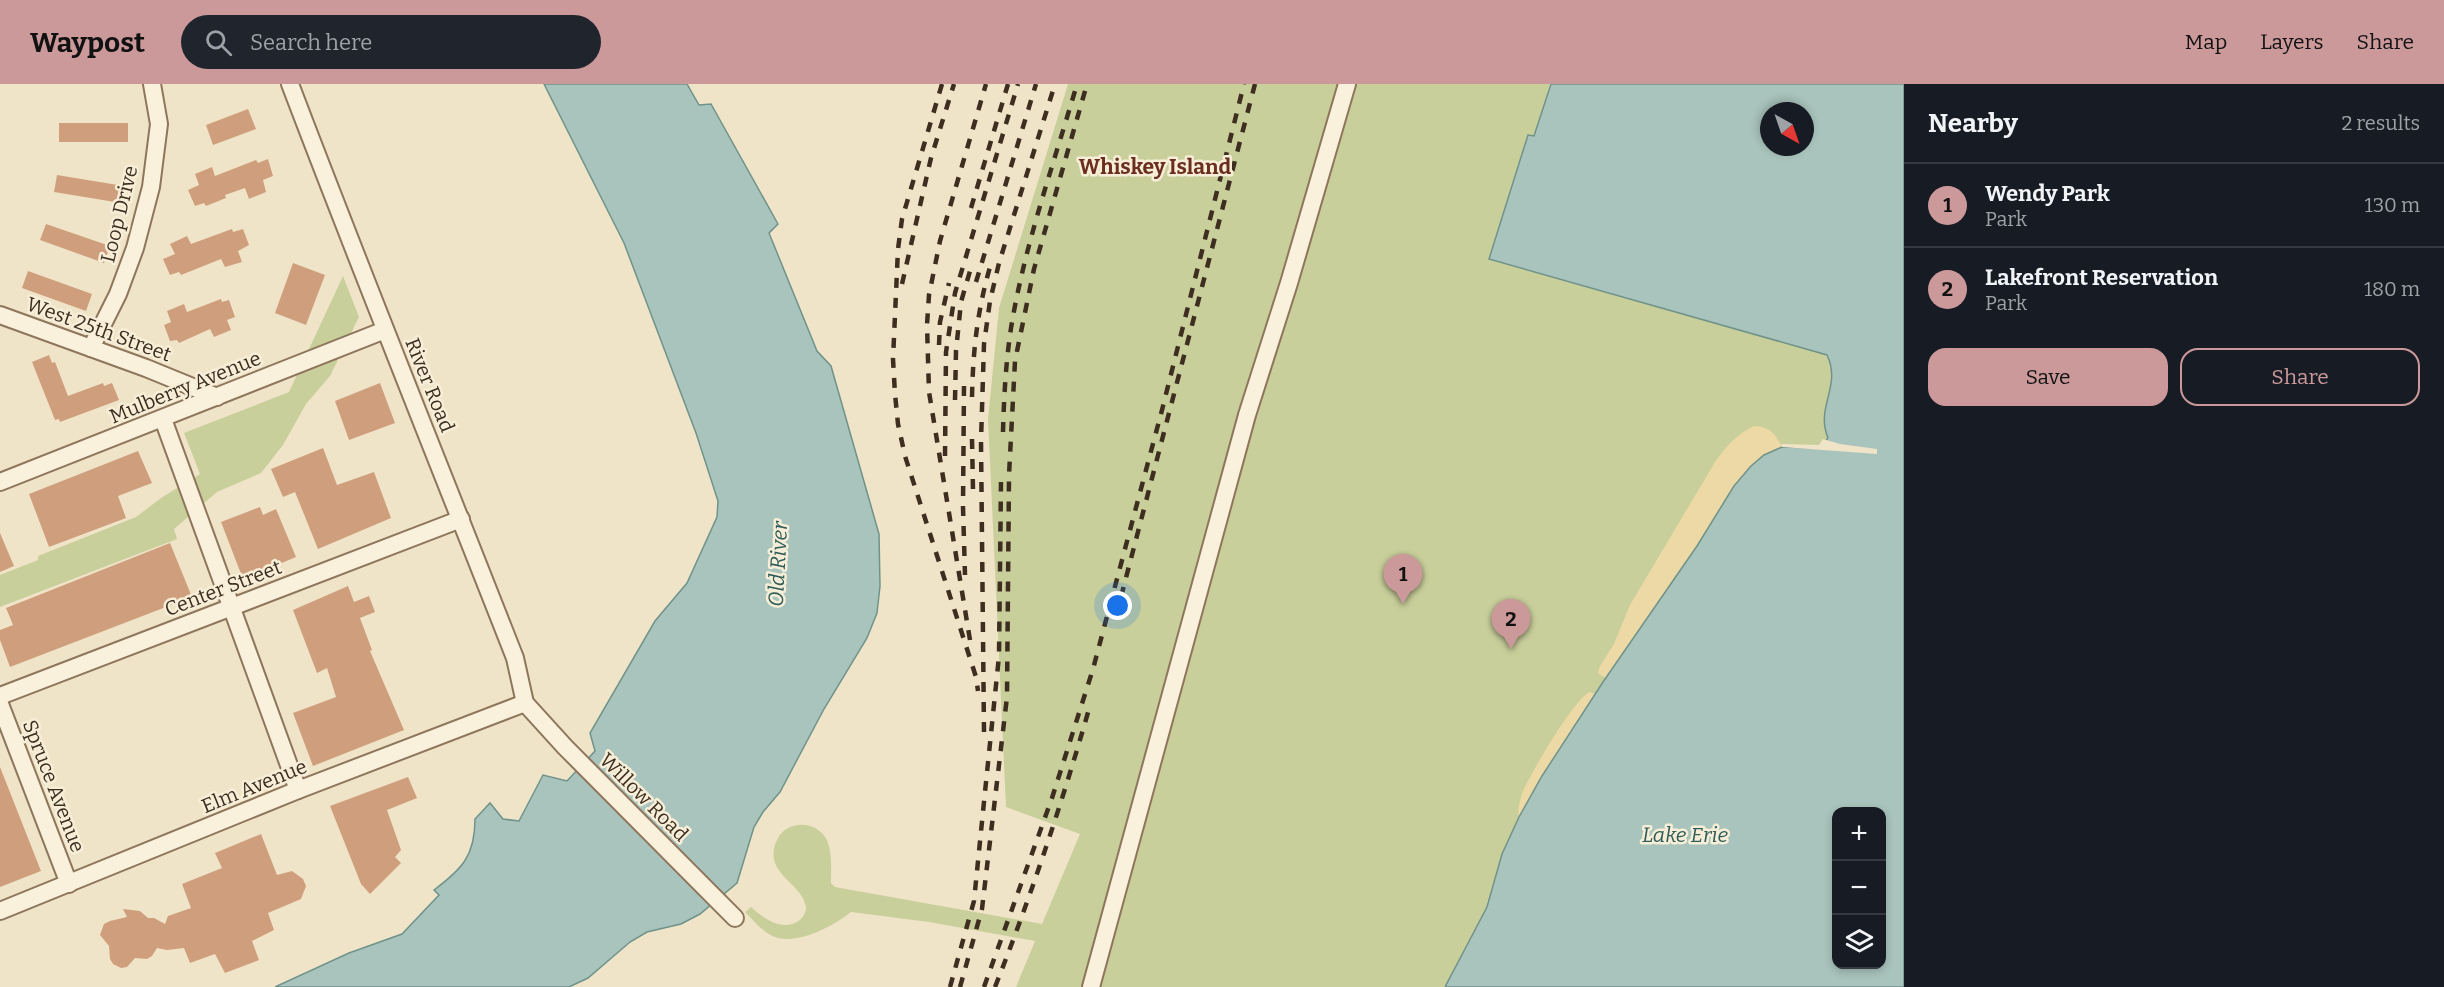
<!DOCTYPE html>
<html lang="en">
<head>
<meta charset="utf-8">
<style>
	body { margin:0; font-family:Bitter,serif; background:#20242c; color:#f1f3f6 }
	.controls { position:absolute; right:18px; bottom:18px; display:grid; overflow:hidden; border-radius:12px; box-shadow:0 3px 9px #0003 }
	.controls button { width:54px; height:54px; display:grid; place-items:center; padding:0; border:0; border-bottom:2px solid #363941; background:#171b24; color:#f1f3f6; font:30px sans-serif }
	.compass { position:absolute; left:1760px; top:18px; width:54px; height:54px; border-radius:50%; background:#171b24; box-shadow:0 3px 9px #0003; rotate:140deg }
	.you { position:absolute; left:1118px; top:522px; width:21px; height:21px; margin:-15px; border:4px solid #fff; border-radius:50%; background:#1a73e8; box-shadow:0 0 0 9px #1a73e833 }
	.badge { display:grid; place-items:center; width:39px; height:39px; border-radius:50%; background:#cc999b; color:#111; font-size:20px; font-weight:700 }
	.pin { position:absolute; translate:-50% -50px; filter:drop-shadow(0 2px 3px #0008) }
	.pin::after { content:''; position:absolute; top:32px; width:21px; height:18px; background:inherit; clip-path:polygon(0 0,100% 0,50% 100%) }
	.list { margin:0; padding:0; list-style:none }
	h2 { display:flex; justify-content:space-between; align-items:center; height:78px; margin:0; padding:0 24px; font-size:26px }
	h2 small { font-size:20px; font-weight:400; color:#9ea1a6 }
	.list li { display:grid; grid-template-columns:39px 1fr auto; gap:18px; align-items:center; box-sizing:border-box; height:84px; padding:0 24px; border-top:2px solid #363941 }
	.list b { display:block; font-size:22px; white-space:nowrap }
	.list p { margin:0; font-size:20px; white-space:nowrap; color:#9ea1a6 }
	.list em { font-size:20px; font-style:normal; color:#9ea1a6 }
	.actions { display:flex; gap:12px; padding:18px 24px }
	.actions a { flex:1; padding:14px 0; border:2px solid #cc999b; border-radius:18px; text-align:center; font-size:21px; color:#cc999b }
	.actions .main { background:#cc999b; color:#111 }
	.icon { flex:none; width:33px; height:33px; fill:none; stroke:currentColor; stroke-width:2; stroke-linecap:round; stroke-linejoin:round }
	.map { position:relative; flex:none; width:1904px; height:903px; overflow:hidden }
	header { display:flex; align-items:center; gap:36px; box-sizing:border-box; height:84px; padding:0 30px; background:#cc999b; color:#111 }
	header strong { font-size:28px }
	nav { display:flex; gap:33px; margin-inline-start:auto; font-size:21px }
	.search { width:420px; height:54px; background:#20242c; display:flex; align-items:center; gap:15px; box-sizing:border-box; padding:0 21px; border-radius:33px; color:#9ea1a6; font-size:22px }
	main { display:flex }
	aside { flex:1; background:#171b24 }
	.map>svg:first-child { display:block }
	.green { fill:#c9cf9b }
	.sand { fill:#ecd9a5 }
	.water { fill:#a9c4bc; stroke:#6f938a; stroke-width:1.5; fill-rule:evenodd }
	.pier { fill:#f0e4c8 }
	.building { fill:#cf9f7d }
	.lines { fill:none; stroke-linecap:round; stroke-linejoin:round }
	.street-casing { stroke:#8d765c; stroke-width:20 }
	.street { stroke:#faf1dc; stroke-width:16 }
	.rail { stroke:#3d2e20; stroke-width:4.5; stroke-dasharray:10 10; stroke-linecap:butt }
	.labels { text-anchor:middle; stroke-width:5; stroke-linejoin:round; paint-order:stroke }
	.street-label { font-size:20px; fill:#3d2e20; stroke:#f7eed8 }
	.neighbourhood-label { font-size:21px; font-weight:bold; fill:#6b2e1e; stroke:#f7eed8 }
	.water-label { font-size:21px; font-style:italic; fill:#2f5d5a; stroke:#f7eed8 }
</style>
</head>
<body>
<header>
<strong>Waypost</strong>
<div class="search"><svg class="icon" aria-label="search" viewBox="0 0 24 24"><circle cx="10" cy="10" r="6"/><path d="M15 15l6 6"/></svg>Search here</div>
<nav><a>Map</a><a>Layers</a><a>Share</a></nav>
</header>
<main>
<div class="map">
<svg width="1904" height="903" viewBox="0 0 1904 903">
	<rect width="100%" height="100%" fill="#f0e4c8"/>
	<!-- green -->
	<g class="green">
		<path d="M1068,0H1550L1535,52L1841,275L1748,903H1016L1035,857L929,838L851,828C833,842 802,859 778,854C765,851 754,837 745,828L751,823C763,834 783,849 800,836C803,833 806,828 806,824C804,799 761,790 777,756C788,733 823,737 829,762C832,773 831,787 831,799L835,803L1042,840L1080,750L1006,723L988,335L999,224Z"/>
		<polygon points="343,192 359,233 330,292 306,320 283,361 261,389 217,408 174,445 177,455 0,523 0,491 38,476 38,472 136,433 161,414 200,390 184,349 289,308"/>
	</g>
	<!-- sand -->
	<g class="sand">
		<path d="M1754,342C1770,343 1775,349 1782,363C1736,384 1721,426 1695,465C1668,505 1641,544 1614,583L1605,594L1598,589L1600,582L1614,560L1630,521L1715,378C1726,362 1737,350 1754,342Z"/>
		<path d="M1590,608L1595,610L1519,733C1517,725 1520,717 1522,710C1528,693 1576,612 1590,608Z"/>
	</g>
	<!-- water -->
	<g class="water">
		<path d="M544,0H687L699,21L711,20L778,140L769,149L817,267L831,282L879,450L880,502L877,529L867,554L824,625L780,708L763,728L754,743L737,799L700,830L681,840L647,848L630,858L588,894L569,903H275L349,869L402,850L439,811L434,806C462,785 475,772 475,735L490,719L503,735L519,737L543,691L567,697L595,667L590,649L655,537L687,499L717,433L718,417L696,349L624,159Z"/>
		<path d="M1551,0H1904V903H1445L1487,823L1502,770L1519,733L1542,692L1603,598L1697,462L1734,402L1751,382L1764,371L1782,363L1820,364L1828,354C1815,323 1842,302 1827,271L1489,175L1528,51L1534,52ZM1769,27H1805V63H1769ZM1836,728H1882V880H1836Z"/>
	</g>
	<!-- pier -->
	<polygon class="pier" points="1823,355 1840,360 1877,365 1877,370 1782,363 1781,360 1819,361"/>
	<!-- building -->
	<g class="building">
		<polygon points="248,25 256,45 213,61 206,41"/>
		<rect x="59" y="39" width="69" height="19"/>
		<polygon points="268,75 273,92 263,96 266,108 249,115 245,104 225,111 226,114 206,122 204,119 195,122 188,106 199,101 195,90 212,83 215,92 256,76 258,79"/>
		<polygon points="57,91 124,102 121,119 54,108"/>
		<polygon points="46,140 110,162 104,179 40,156"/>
		<polygon points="232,145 233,148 243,145 249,161 238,167 242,178 225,183 221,175 181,191 179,188 170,191 163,175 175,170 170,160 187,152 191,160"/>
		<polygon points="293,179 325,191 306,241 275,229"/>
		<polygon points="28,187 92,210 86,227 22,204"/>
		<polygon points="221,215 222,218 229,216 235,233 227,236 231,246 214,253 210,245 179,259 177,256 170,257 164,241 171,238 167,227 184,220 187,228"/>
		<polygon points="49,271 52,279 55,278 68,312 103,299 104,302 112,299 119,316 60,338 59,335 55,336 32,278"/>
		<polygon points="380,299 395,339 349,356 335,317"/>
		<polygon points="323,364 337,401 374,388 391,434 318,465 295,408 283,413 271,385"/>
		<polygon points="138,367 152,399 118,412 126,434 49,463 29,410"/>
		<polygon points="260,423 263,431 276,425 296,473 243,495 221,438"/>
		<polygon points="0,449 14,482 0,488"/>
		<polygon points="170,459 192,513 10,583 0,556 0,546 13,541 6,524"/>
		<polygon points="348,502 354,518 369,512 375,528 360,534 372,566 370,567 404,646 313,682 293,629 336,613 327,584 317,589 293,526"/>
		<polygon points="0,683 41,787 0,803"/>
		<polygon points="408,693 417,714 387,726 401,766 395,773 401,779 370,810 361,800 330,722"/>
		<polygon points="261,750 277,791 292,787 303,795 306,802 301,815 268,829 274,846 252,857 259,876 225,889 215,870 190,879 184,864 167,866 157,864 152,872 147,875 135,874 127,883 121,884 113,880 110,875 109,862 100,851 104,840 110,837 127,833 123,825 140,827 148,834 154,834 165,840 168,832 191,824 182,800 222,784 215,769"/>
	</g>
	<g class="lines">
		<!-- street casing -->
		<g class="street-casing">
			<g id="street">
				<path d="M290,0C363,192 440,383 515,574L525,619L565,663L735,834"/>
				<polyline points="0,231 146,284 217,313"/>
				<polyline points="91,264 118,210 135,164 151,103 159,40 152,0"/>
				<polyline points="163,335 298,706"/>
				<polyline points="0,398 385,246"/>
				<polyline points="0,612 461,435"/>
				<polyline points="0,620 69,800"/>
				<polyline points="0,827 298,706 525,619"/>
				<polyline points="1091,903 1247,331 1289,199 1347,0"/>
			</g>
		</g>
		<!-- street -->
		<use href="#street" class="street"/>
		<!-- rail -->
		<g class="rail">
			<polyline points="942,0 902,135 898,165 893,275 895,310 898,340 905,372 976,593 978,607"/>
			<polyline points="971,124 1008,0"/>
			<polyline points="976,198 1036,0"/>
			<polyline points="902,200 931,74 954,0"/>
			<polyline points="939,261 940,238 949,199"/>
			<polyline points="964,302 963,423 965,491"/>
			<path d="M972,313C973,267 977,228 990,183"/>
			<polyline points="955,316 956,267 961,218 972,180"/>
			<path d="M1003,348C1004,311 1006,274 1012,238C1026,157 1054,79 1077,0"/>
			<polyline points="972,355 973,406"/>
			<polyline points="945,372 946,268 955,209 1018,0"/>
			<polyline points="1116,532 1255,0"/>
			<polyline points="970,556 929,308 927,241 929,211 940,157 986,0"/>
			<polyline points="984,648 981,357 984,260 990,217 999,179 1055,0"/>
			<polyline points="950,903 974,817 985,708 999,572 1001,398"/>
			<polyline points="960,903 982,825 1007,613 1009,391 1015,277 1034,185 1087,0"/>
			<polyline points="984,903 1052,714 1093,585 1162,326 1244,0"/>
			<path d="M995,903C1031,812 1062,719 1089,625"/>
		</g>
	</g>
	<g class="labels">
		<!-- street labels -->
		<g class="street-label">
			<text transform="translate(119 130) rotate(-76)" y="7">Loop Drive</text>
			<text transform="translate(99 245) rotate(20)" y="7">West 25th Street</text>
			<text transform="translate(430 301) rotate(68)" y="7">River Road</text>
			<text transform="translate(185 303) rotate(-22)" y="7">Mulberry Avenue</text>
			<text transform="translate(223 504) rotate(-21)" y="7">Center Street</text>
			<text transform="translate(54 702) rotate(69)" y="7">Spruce Avenue</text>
			<text transform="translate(254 702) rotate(-22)" y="7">Elm Avenue</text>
			<text transform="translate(644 713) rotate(45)" y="7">Willow Road</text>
		</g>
		<!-- neighbourhood labels -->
		<g class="neighbourhood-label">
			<text x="1155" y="90">Whiskey Island</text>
		</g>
		<!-- water labels -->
		<g class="water-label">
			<text transform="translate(778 480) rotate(-87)" y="7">Old River</text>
			<text x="1685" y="758">Lake Erie</text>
		</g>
	</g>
</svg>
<div class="controls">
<button>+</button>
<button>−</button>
<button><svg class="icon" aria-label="layers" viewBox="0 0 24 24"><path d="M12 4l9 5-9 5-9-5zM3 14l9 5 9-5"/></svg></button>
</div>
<svg class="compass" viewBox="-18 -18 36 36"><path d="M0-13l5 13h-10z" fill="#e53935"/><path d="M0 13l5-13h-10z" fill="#9ea1a6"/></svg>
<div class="you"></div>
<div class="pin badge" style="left:1403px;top:520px">1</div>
<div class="pin badge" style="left:1511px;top:565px">2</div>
</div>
<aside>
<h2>Nearby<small>2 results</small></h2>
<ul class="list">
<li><span class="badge">1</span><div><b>Wendy Park</b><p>Park</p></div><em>130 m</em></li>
<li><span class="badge">2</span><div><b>Lakefront Reservation</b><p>Park</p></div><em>180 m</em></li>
</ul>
<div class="actions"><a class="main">Save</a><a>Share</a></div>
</aside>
</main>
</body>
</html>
